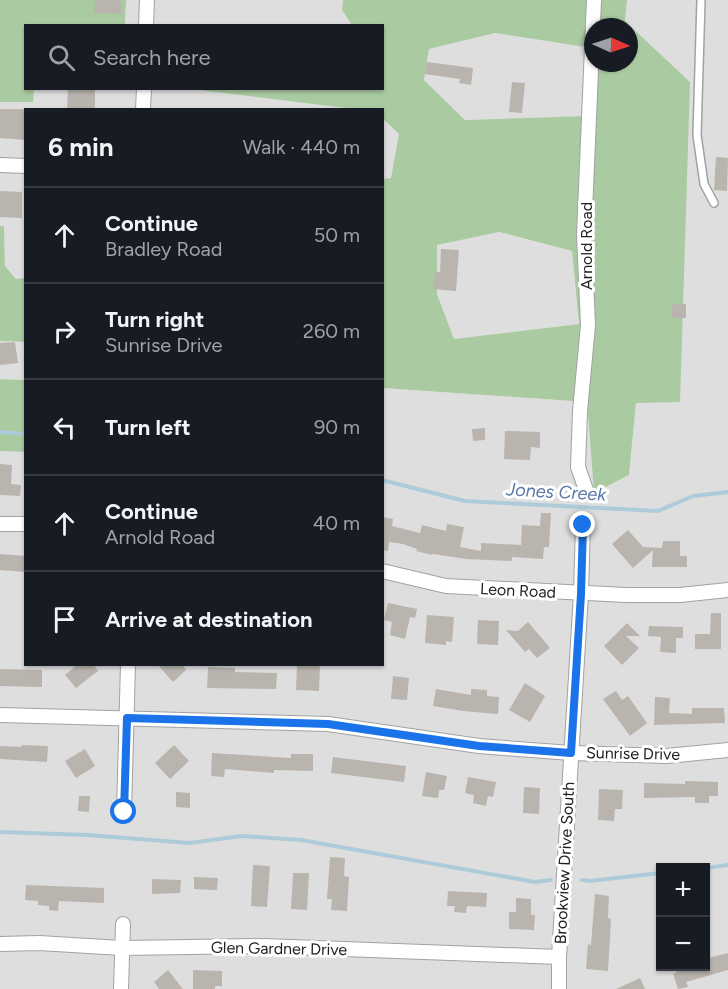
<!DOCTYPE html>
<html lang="en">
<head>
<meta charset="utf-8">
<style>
	body { margin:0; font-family:Figtree,sans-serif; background:#20242c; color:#f1f3f6 }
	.controls { position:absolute; right:18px; bottom:18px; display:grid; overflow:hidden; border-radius:0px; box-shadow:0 2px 4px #0004 }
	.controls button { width:54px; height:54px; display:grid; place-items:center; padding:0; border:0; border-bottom:2px solid #363941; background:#171b24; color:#f1f3f6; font:30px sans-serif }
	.compass { position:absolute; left:584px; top:18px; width:54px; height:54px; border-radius:50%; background:#171b24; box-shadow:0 2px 4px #0004; rotate:93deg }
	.stop { position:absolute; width:18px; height:18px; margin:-14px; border:4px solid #1a73e8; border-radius:50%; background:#fff }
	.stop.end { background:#1a73e8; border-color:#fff; box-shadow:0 2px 6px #0008 }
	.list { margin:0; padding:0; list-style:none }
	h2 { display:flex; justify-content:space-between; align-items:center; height:78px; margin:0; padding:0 24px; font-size:26px }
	h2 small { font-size:20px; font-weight:400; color:#9ea1a6 }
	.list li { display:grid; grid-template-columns:39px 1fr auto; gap:18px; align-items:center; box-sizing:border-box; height:96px; padding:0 24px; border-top:2px solid #363941 }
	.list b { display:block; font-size:22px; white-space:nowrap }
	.list p { margin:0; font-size:20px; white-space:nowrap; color:#9ea1a6 }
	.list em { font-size:20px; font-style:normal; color:#9ea1a6 }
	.icon { flex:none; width:33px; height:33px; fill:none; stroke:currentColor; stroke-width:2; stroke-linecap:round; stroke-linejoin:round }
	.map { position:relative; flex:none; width:728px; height:989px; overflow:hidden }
	.search { position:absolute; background:#171b24; box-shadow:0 2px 4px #0004; left:24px; top:24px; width:360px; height:66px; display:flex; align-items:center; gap:15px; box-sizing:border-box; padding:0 21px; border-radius:0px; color:#9ea1a6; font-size:22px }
	.panel { position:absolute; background:#171b24; box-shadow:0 2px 4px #0004; left:24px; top:108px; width:360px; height:558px; border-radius:0px }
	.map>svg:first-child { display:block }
	.residential { fill:#dfdede; fill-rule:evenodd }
	.forest { fill:#aacba2; fill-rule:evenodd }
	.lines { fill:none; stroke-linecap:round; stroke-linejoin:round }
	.stream { stroke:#aecbd9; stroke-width:4 }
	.building { fill:#b9b4ae }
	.lane-casing { stroke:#a2a2a2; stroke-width:10 }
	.street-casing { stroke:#a2a2a2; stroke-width:16 }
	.lane { stroke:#fff; stroke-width:7 }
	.street { stroke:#fff; stroke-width:14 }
	.route { stroke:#1a73e8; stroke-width:8 }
	.labels { text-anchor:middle; stroke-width:6; stroke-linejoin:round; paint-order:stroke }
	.street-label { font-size:16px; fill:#212121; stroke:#fff }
	.water-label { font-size:18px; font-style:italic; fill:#5677a7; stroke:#fff }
</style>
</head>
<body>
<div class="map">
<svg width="728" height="989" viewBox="0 0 728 989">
	<rect width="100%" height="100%" fill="#f0eee9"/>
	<!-- residential -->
	<g class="residential">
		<polygon points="126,0 343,0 342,10 352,25 125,26"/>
		<path d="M627,0H728V989H0V451L25,452L26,664H382L383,388L587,402L594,493L629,475L636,403L690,82L625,21ZM660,868H706V966H660Z"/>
		<polygon points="495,33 586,47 585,116 465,120 424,80 429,49"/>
		<polygon points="34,89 192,89 353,109 26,110 25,278 16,279 5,266 4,226 0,226 0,102 32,102"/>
		<polygon points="382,119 399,134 391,179 383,179"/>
		<polygon points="498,232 572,251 579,324 454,339 437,294 437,245"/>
		<polygon points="0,341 25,342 25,380 0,379"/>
	</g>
	<!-- forest -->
	<g class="forest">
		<polygon points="0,0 126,0 125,25 26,26 26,88 34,89 33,102 0,102"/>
		<path d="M343,0H627L625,21L690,82L680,402L636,403L629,475L594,493L587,402L383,388V179L391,178L399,134L383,119L382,110L353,109L192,89L382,88V26L352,25L342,10ZM593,27H629V63H593ZM495,33L585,47V116L465,120L424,80L429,49ZM499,232L572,251L579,324L454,339L437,294V245Z"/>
		<polygon points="0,226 4,226 5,266 16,279 25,278 25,342 0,341"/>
		<polygon points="0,379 25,380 25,452 0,451"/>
	</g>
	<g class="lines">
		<!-- stream -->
		<g class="stream">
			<polyline points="0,432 26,434"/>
			<polyline points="382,480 465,501 658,511 693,496 728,492"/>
			<polyline points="0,832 87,835 189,843 242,836 301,840 535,882 551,880"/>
			<polyline points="706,868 728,865"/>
			<polyline points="582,880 590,881 660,873"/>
		</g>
	</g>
	<!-- building -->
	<g class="building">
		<polygon points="95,0 120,0 122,14 94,13"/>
		<polygon points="427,62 473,68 471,85 459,83 460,79 425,74"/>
		<polygon points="512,82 525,83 522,113 509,112"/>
		<polygon points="68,88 95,88 95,110 67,110"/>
		<polygon points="0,109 26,109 26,140 0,138"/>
		<polygon points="716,157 728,158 727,191 714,190"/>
		<polygon points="0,191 22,192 22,218 0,217"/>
		<polygon points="441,249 459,250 456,291 433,289 435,272 440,272"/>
		<rect x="672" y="304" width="14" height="14"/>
		<polygon points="15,342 18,363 0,365 0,343"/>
		<polygon points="485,428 485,440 473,441 472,429"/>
		<polygon points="505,431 540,432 540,448 531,447 530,460 504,459"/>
		<polygon points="0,464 12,465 11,484 21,485 20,496 0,495"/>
		<polygon points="541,513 551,513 549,547 544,547 543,559 512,557 512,561 466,559 433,554 432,555 416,551 417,549 403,544 389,542 388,551 382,550 382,517 393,519 392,526 420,533 422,525 446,531 447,524 464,527 460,547 481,551 481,543 521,545 522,525 540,526"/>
		<polygon points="628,530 643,547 662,548 663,541 680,541 680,556 687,556 687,567 652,567 653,550 633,568 612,544"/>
		<polygon points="0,554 26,556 26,572 0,570"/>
		<polygon points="388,603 417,609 415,618 410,617 405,639 390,635 392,622 384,620"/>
		<polygon points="711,613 721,613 721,649 695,649 695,634 710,634"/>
		<polygon points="427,615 454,617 452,642 446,641 446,645 425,643"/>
		<polygon points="478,620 499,621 498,645 477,644"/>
		<polygon points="528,622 550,648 537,658 529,649 525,652 506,630 518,631"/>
		<polygon points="627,623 640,636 626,636 639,648 622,665 604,646"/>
		<polygon points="649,626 683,627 683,638 676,638 676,653 660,652 661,637 648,636"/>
		<polygon points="78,664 93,664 98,671 76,688 65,675"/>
		<polygon points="157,664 182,664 186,670 173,682"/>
		<polygon points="297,664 320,664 319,691 296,690"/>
		<polygon points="208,667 235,668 235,672 277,673 276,689 207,688"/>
		<polygon points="0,669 42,670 42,687 0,686"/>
		<polygon points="393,676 409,678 407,700 391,699"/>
		<polygon points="525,683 545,696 530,722 509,710"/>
		<polygon points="436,689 471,695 471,689 487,690 487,696 499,697 498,714 463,711 433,706"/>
		<polygon points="616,691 622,700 628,696 647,723 630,736 603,699"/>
		<polygon points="655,697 670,698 669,713 692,714 692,708 724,708 725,723 654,725"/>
		<polygon points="22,745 48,746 47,762 0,759 0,746 21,747"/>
		<polygon points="174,745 189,761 170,779 155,763"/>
		<polygon points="85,749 95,766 76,778 65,761"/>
		<polygon points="212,753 291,758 291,754 313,754 313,771 274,770 274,773 225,769 224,777 211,776"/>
		<polygon points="333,757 406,766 404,782 331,773"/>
		<polygon points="426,772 447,776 444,790 439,790 438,798 422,796"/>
		<polygon points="468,777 496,782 493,797 488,796 486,806 473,803 474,795 465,793"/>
		<polygon points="685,781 718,782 718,796 709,796 709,803 695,803 695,797 644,798 644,783 685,784"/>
		<polygon points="524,787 540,788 539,814 523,813"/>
		<polygon points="599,789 623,790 622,809 615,809 614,821 598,820"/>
		<polygon points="176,792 190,793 190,808 176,807"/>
		<polygon points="79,796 90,796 89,812 78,811"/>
		<polygon points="330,857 345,858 344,876 349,877 347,911 331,910 332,899 327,899"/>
		<polygon points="253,865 270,866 267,907 251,906"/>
		<polygon points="293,873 309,873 307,910 291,909"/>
		<polygon points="194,877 218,878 217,890 194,889"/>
		<polygon points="152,879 181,880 180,893 152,894"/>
		<polygon points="26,885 104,888 104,903 59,901 58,911 49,910 49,906 38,905 38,901 25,900"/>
		<polygon points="448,891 487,893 486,907 467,906 466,913 454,912 455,906 447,906"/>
		<polygon points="595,894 609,896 608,918 611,919 608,971 586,969 588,944 591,945"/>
		<polygon points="516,898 531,899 531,915 535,915 534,930 509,929 509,912 516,912"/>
		<polygon points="728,953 728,970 686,982 688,987 678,989 673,974 677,972 675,966 705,966 705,959"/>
		<polygon points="168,970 183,989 159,989 154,982"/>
		<polygon points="193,970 222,971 222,986 215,986 215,989 193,989"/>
		<polygon points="640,978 645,989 616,989"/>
	</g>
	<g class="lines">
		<!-- lane casing -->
		<g class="lane-casing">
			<polyline id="lane" points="701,0 697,135 704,184 714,203"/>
		</g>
		<!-- street casing -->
		<g class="street-casing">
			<g id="street">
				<polyline points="146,26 147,0"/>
				<polyline points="143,110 144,88"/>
				<polyline points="0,165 26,166"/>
				<polyline points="586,490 578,467 580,411 588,325 584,235 594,0"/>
				<polyline points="0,524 26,524"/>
				<polyline points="382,571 446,586 626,595 680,595 728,590"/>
				<polyline points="0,715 328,724 479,746 571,753 667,756 728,750"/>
				<polyline points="124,812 128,664"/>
				<polyline points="0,944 39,943 122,948 264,946 559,957"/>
				<polyline points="121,989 123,924"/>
				<polyline points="559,989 559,957 581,594 583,525"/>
			</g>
		</g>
		<!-- lane -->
		<use href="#lane" class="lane"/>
		<!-- street -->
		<use href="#street" class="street"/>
	</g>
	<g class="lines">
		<!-- route -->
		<polyline class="route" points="124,812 127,718 328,724 479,746 571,753 581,594 583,525"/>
	</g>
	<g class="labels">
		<!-- street labels -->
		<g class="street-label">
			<text transform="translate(586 246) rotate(-90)" y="6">Arnold Road</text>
			<text transform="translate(518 590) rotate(3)" y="6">Leon Road</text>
			<text transform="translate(633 753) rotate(1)" y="6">Sunrise Drive</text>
			<text transform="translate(564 863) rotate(-87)" y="6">Brookview Drive South</text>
			<text transform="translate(279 948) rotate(1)" y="6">Glen Gardner Drive</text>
		</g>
		<!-- water labels -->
		<g class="water-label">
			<text transform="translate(556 492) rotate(3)" y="6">Jones Creek</text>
		</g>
	</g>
</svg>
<div class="controls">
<button>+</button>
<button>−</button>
</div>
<svg class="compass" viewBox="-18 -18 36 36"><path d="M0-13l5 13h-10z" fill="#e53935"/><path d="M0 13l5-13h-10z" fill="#9ea1a6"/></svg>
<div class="stop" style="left:124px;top:812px"></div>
<div class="stop end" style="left:583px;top:525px"></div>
<div class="search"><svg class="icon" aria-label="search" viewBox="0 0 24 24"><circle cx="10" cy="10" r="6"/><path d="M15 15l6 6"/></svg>Search here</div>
<section class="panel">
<h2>6 min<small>Walk · 440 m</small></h2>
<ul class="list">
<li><svg class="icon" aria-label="ahead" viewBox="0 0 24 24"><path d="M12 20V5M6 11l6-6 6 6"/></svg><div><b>Continue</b><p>Bradley Road</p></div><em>50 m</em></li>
<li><svg class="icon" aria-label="right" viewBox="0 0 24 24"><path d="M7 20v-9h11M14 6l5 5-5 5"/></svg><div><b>Turn right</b><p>Sunrise Drive</p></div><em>260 m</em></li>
<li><svg class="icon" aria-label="left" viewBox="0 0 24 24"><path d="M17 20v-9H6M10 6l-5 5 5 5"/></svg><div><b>Turn left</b></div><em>90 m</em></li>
<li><svg class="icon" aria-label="ahead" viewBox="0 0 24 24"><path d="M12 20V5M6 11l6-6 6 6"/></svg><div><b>Continue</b><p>Arnold Road</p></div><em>40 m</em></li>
<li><svg class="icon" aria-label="arrive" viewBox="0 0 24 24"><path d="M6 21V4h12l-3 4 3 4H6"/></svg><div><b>Arrive at destination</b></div></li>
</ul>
</section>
</div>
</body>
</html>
